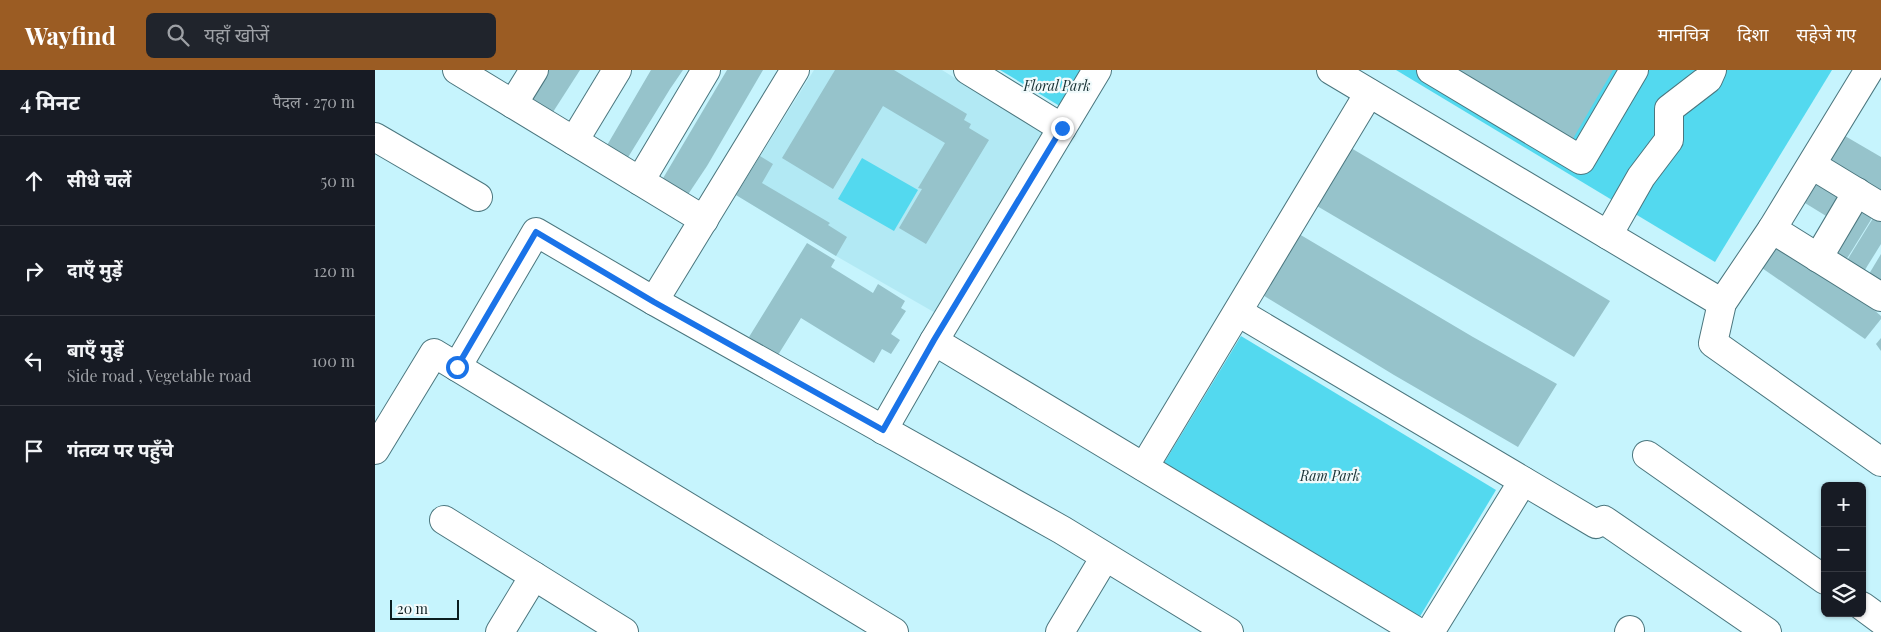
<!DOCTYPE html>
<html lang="hi">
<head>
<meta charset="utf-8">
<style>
	body { margin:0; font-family:"Playfair Display","Noto Sans Devanagari",serif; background:#20242c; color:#f1f3f6 }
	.controls { position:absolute; right:15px; bottom:15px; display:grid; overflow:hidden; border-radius:8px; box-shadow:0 1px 4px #0004 }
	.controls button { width:45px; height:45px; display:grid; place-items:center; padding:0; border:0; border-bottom:1px solid #363941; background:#171b24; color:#f1f3f6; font:25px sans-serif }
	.scale { position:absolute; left:15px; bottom:12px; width:69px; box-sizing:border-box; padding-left:5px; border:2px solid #0b1d20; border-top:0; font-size:14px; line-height:18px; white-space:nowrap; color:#0b1d20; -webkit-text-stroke:4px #f1fafb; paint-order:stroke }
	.stop { position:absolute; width:15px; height:15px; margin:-11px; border:4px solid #1a73e8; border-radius:50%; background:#fff }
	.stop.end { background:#1a73e8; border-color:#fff; box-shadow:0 1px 5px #0008 }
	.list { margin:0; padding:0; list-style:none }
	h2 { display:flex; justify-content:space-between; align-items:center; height:65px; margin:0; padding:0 20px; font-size:21px }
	h2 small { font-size:16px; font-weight:400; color:#9ea1a6 }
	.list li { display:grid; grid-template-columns:32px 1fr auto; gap:15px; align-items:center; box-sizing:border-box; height:90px; padding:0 20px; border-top:1px solid #363941 }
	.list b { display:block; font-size:19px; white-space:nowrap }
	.list p { margin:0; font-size:16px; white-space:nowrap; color:#9ea1a6 }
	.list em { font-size:16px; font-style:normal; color:#9ea1a6 }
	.icon { flex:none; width:28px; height:28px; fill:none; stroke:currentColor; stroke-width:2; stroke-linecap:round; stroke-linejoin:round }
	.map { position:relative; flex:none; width:1506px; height:562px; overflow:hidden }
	header { display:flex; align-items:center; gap:30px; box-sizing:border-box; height:70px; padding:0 25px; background:#9b5c23; color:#fff }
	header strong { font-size:24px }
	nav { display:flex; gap:28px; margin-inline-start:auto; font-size:18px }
	.search { width:350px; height:45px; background:#20242c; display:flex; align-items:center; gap:12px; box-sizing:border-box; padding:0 18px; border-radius:8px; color:#9ea1a6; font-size:19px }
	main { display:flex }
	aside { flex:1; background:#171b24 }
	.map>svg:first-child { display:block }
	.built { fill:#b2e9f4 }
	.green { fill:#53d9ef }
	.building { fill:#96c3cb }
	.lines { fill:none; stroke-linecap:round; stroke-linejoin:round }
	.minor-casing { stroke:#4b767e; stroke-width:30 }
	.minor { stroke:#fff; stroke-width:28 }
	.route { stroke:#1a73e8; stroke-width:6 }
	.labels { text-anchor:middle; stroke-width:4.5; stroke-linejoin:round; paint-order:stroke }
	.park-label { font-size:14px; font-style:italic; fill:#183135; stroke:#f1fafb }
</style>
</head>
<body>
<header>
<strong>Wayfind</strong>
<div class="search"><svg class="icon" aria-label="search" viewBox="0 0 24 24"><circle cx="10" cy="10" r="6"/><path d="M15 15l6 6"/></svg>यहाँ खोजें</div>
<nav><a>मानचित्र</a><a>दिशा</a><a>सहेजे गए</a></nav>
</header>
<main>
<aside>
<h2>4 मिनट<small>पैदल · 270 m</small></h2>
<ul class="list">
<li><svg class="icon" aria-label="ahead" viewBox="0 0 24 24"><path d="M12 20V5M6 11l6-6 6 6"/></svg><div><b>सीधे चलें</b></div><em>50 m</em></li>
<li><svg class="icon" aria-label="right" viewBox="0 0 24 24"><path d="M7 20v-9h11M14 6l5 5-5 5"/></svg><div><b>दाएँ मुड़ें</b></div><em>120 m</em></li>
<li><svg class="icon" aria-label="left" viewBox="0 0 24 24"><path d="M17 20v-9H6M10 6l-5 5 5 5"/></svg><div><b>बाएँ मुड़ें</b><p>Side road , Vegetable road</p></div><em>100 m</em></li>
<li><svg class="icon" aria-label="arrive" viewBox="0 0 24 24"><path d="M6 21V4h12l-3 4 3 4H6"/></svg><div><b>गंतव्य पर पहुँचे</b></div></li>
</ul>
</aside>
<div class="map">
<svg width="1506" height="562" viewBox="0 0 1506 562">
	<rect width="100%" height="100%" fill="#c6f4fd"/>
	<!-- built -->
	<polygon class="built" points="439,0 567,0 672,65 564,245 461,186 361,125"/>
	<!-- green -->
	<g class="green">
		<polygon points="625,0 711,0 688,38"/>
		<polygon points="1021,0 1457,0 1340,192"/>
		<polygon points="487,88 543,120 519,161 463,129"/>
		<polygon points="866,266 1121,420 1044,548 789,393"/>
	</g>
	<!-- building -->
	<g class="building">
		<polygon points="173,0 205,0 178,42 156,28"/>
		<polygon points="276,0 308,0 295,19 252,89 231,77"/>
		<polygon points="352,0 388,0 332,96 312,126 287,110"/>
		<polygon points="460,0 519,0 592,44 589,50 596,54 594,58 614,70 551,174 524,158 547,119 543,118 570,73 508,36 458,119 407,88"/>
		<polygon points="1074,0 1238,0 1196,72"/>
		<polygon points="1458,59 1506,87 1506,125 1442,85"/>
		<polygon points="976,78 1235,231 1199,287 942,136"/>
		<polygon points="385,86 398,94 387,113 455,153 453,155 472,167 461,186 361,125"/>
		<polygon points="1443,112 1468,128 1456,149 1430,133"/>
		<polygon points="1479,137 1497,148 1468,195 1450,183"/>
		<polygon points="1500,145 1506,149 1506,174 1488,203 1471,192"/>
		<polygon points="924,164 1098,267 1182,314 1143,377 1019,305 886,224"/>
		<polygon points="1400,172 1482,225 1506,246 1506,249 1490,269 1384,196"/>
		<polygon points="432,173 460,190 456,197 498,223 503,214 530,231 526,238 531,241 516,264 525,270 516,284 507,279 499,293 426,248 403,285 374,267"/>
		<polygon points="1506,184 1506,218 1491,209"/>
		<polygon points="1506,268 1506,281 1501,274"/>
	</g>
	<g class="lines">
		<!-- minor casing -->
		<g class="minor-casing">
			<g id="minor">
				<polyline points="82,0 329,150"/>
				<polyline points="593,0 687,58"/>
				<polyline points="956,0 1347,233"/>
				<polyline points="1056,0 1206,90 1259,0"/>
				<polyline points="1494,0 1397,159 1347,233 1338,273 1506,392"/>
				<polyline points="138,34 159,0"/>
				<polyline points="0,67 103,127"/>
				<polyline points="199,71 242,0"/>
				<polyline points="1437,95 1506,137"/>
				<polyline points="265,111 331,0"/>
				<polyline points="1397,159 1506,227"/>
				<polyline points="1233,165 1266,107 1294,70 1294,39 1333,9 1337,0"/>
				<polyline points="1443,188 1482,122"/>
				<polyline points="279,231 420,0"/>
				<polyline points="863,242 1221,454 1229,450 1392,562"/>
				<polyline points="559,271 1043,562"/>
				<polyline points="82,297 161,162 279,231 687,460 854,562"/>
				<polyline points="508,360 559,271 722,0"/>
				<polyline points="0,380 59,283 519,562"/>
				<polyline points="1272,385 1450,510"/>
				<polyline points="769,397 994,23"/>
				<polyline points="69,450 249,562"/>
				<polyline points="1487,536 1506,550"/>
				<polyline points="125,562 159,506"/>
				<polyline points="685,562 730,487"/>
				<polyline points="1055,562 1148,411"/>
				<polyline points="1254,562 1255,560"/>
			</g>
		</g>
		<!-- minor -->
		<use href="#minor" class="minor"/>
	</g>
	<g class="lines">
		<!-- route -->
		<polyline class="route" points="82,297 161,162 279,232 508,360 559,270 687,58"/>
	</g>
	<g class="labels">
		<!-- park labels -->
		<g class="park-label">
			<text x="682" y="21">Floral Park</text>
			<text x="955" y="411">Ram Park</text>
		</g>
	</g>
</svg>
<div class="controls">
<button>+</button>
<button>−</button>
<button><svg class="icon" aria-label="layers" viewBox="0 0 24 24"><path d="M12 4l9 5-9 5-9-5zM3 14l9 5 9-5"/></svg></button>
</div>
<div class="scale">20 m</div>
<div class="stop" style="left:82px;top:297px"></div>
<div class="stop end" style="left:687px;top:58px"></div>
</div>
</main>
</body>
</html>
